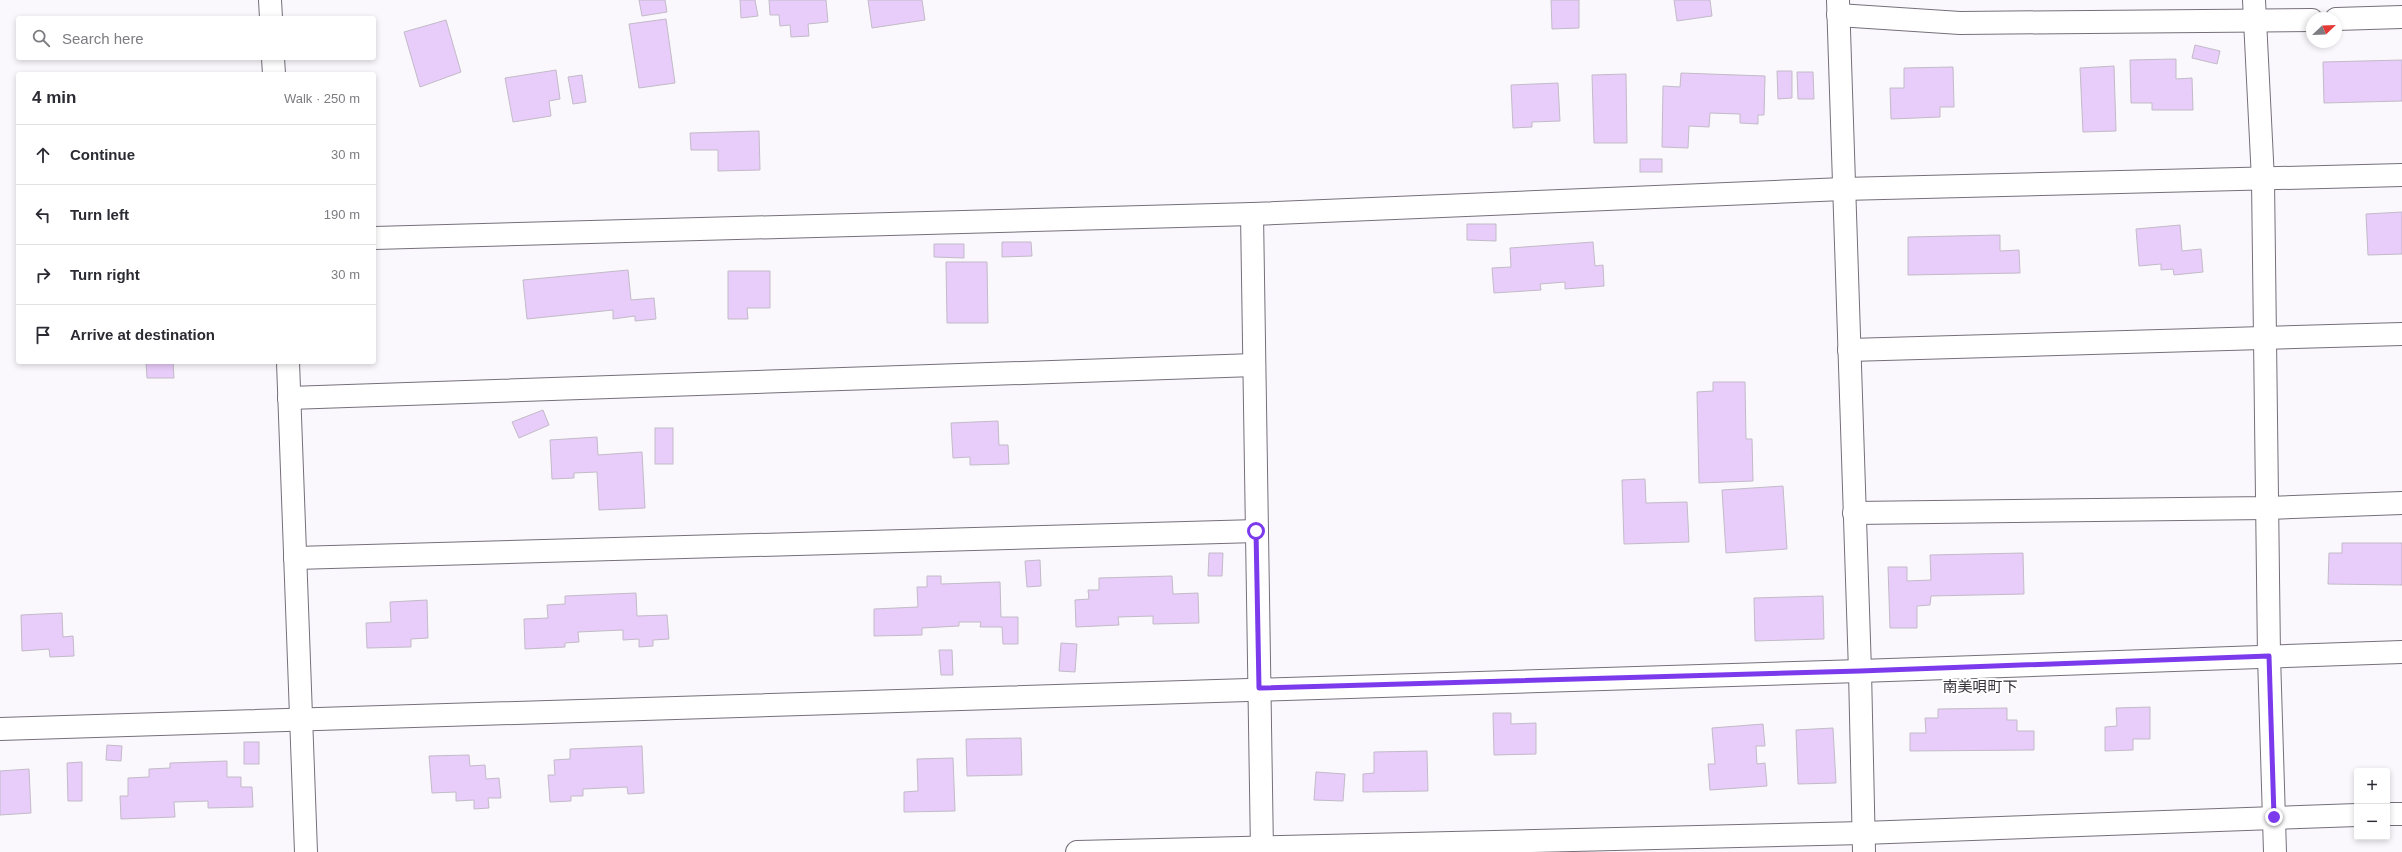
<!DOCTYPE html>
<html lang="en">
<head>
<meta charset="utf-8">
<style>
	body { margin:0; font-family:Arial,"Noto Sans JP",sans-serif; background:#f2f2f3; color:#2b2b33 }
	.controls { position:absolute; right:12px; bottom:12px; display:grid; overflow:hidden; border-radius:4px; box-shadow:0 2px 6px #0003 }
	.controls button { width:36px; height:36px; display:grid; place-items:center; padding:0; border:0; border-bottom:1px solid #e1e1e2; background:#fff; color:#2b2b33; font:20px sans-serif }
	.compass { position:absolute; left:2306px; top:12px; width:36px; height:36px; border-radius:50%; background:#fff; box-shadow:0 2px 6px #0003; rotate:67deg }
	.stop { position:absolute; width:12px; height:12px; margin:-9px; border:3px solid #7c3aed; border-radius:50%; background:#fff }
	.stop.end { background:#7c3aed; border-color:#fff; box-shadow:0 1px 4px #0008 }
	.list { margin:0; padding:0; list-style:none }
	h2 { display:flex; justify-content:space-between; align-items:center; height:52px; margin:0; padding:0 16px; font-size:17px }
	h2 small { font-size:13px; font-weight:400; color:#7c7c81 }
	.list li { display:grid; grid-template-columns:26px 1fr auto; gap:12px; align-items:center; box-sizing:border-box; height:60px; padding:0 16px; border-top:1px solid #e1e1e2 }
	.list b { display:block; font-size:15px; white-space:nowrap }
	.list em { font-size:13px; font-style:normal; color:#7c7c81 }
	.icon { flex:none; width:22px; height:22px; fill:none; stroke:currentColor; stroke-width:2; stroke-linecap:round; stroke-linejoin:round }
	.map { position:relative; flex:none; width:2402px; height:852px; overflow:hidden }
	.search { position:absolute; background:#fff; box-shadow:0 2px 6px #0003; left:16px; top:16px; width:360px; height:44px; display:flex; align-items:center; gap:10px; box-sizing:border-box; padding:0 14px; border-radius:4px; color:#7c7c81; font-size:15px }
	.panel { position:absolute; background:#fff; box-shadow:0 2px 6px #0003; left:16px; top:72px; width:360px; height:292px; border-radius:4px }
	.map>svg:first-child { display:block }
	.building { fill:#e8ccfa; stroke:#c2bbc7 }
	.lines { fill:none; stroke-linecap:round; stroke-linejoin:round }
	.minor-casing { stroke:#766f7a; stroke-width:24 }
	.tertiary-casing { stroke:#766f7a; stroke-width:24 }
	.minor { stroke:#fff; stroke-width:22 }
	.tertiary { stroke:#fff; stroke-width:22 }
	.route { stroke:#7c3aed; stroke-width:5 }
	.labels { text-anchor:middle; stroke-width:4; stroke-linejoin:round; paint-order:stroke }
	.quarter-label { font-size:15px; fill:#37313b; stroke:#fff }
</style>
</head>
<body>
<div class="map">
<svg width="2402" height="852" viewBox="0 0 2402 852">
	<rect width="100%" height="100%" fill="#fbf8fd"/>
	<!-- building -->
	<g class="building">
		<polygon points="639,0 665,0 667,12 642,16"/>
		<polygon points="740,0 755,0 758,16 741,18"/>
		<polygon points="769,0 826,0 828,22 808,24 809,36 791,37 790,25 780,26 779,15 770,15"/>
		<polygon points="868,0 922,0 925,20 872,28"/>
		<polygon points="1551,0 1579,0 1579,28 1552,29"/>
		<polygon points="1674,0 1710,0 1712,16 1677,21"/>
		<polygon points="666,19 675,83 639,88 629,24"/>
		<polygon points="446,20 461,72 420,87 404,32"/>
		<polygon points="2195,45 2220,51 2217,64 2192,58"/>
		<polygon points="2176,59 2176,79 2192,78 2193,110 2152,110 2152,103 2131,103 2130,60"/>
		<polygon points="2402,60 2402,101 2324,103 2323,62"/>
		<polygon points="2114,66 2116,131 2083,132 2080,68"/>
		<polygon points="1953,67 1954,107 1940,107 1940,117 1891,119 1890,88 1904,88 1904,68"/>
		<polygon points="556,70 560,99 549,101 551,116 513,122 505,78"/>
		<polygon points="1777,71 1792,71 1792,98 1778,99"/>
		<polygon points="1797,72 1813,72 1814,99 1798,99"/>
		<polygon points="1681,73 1765,76 1764,115 1758,115 1758,124 1740,123 1740,114 1710,113 1709,127 1689,126 1688,148 1662,147 1663,86 1680,87"/>
		<polygon points="1626,74 1627,143 1594,143 1592,75"/>
		<polygon points="582,75 586,102 573,104 568,77"/>
		<polygon points="1558,83 1560,121 1532,122 1532,127 1513,128 1511,85"/>
		<polygon points="759,131 760,170 718,171 718,150 691,150 690,133"/>
		<rect x="1640" y="159" width="22" height="13"/>
		<polygon points="2402,212 2402,254 2368,255 2366,214"/>
		<polygon points="1467,224 1496,224 1496,241 1467,240"/>
		<polygon points="2180,225 2182,251 2201,249 2203,272 2174,275 2173,269 2161,270 2161,264 2139,266 2136,229"/>
		<polygon points="2000,235 2000,251 2019,250 2020,273 1908,275 1908,237"/>
		<polygon points="1002,242 1031,242 1032,256 1002,257"/>
		<polygon points="1593,242 1595,266 1603,265 1604,286 1565,289 1565,282 1540,284 1541,290 1494,293 1492,268 1511,267 1510,248"/>
		<polygon points="934,244 964,244 964,258 934,257"/>
		<polygon points="946,262 987,262 988,323 947,323"/>
		<polygon points="628,270 631,300 654,298 656,319 635,321 635,316 613,319 613,310 527,319 523,280"/>
		<polygon points="728,271 770,271 770,308 747,308 748,319 728,319"/>
		<polygon points="146,362 173,362 174,378 147,378"/>
		<polygon points="1713,382 1745,382 1746,439 1752,439 1753,481 1699,483 1697,392 1713,391"/>
		<polygon points="543,410 549,425 519,438 512,422"/>
		<polygon points="998,421 999,445 1008,445 1009,464 970,465 970,457 953,458 951,423"/>
		<rect x="655" y="428" width="18" height="36"/>
		<polygon points="597,437 598,455 642,452 645,508 599,510 597,472 574,473 574,478 552,479 550,440"/>
		<polygon points="1645,479 1646,503 1687,502 1689,542 1624,544 1622,480"/>
		<polygon points="1783,486 1787,549 1726,553 1722,490"/>
		<polygon points="2342,543 2402,543 2402,585 2328,584 2329,553 2342,553"/>
		<polygon points="1209,553 1223,553 1222,576 1208,576"/>
		<polygon points="2023,553 2024,594 1931,596 1930,605 1917,606 1917,628 1890,628 1888,567 1907,567 1907,581 1931,580 1930,555"/>
		<polygon points="1040,560 1041,586 1027,587 1025,561"/>
		<polygon points="927,576 941,576 941,584 1000,582 1001,617 1018,617 1018,644 1003,644 1002,627 980,627 981,622 959,622 959,626 922,628 922,635 874,636 874,609 918,607 917,587 927,587"/>
		<polygon points="1172,576 1173,594 1198,593 1199,623 1153,624 1153,616 1118,617 1119,625 1076,627 1075,600 1089,599 1088,590 1099,590 1099,578"/>
		<polygon points="636,593 637,616 667,615 669,639 653,640 653,646 639,647 639,639 623,640 623,630 578,632 579,642 565,643 565,647 525,649 524,619 548,618 547,605 565,604 565,596"/>
		<polygon points="1823,596 1824,639 1755,641 1754,598"/>
		<polygon points="427,600 428,638 411,639 411,647 367,648 366,623 391,622 390,602"/>
		<polygon points="62,613 63,637 73,636 74,656 50,657 49,649 22,651 21,615"/>
		<polygon points="1061,643 1077,644 1075,672 1059,671"/>
		<polygon points="939,650 952,650 953,675 941,675"/>
		<polygon points="2150,707 2150,739 2133,739 2133,750 2105,751 2105,727 2117,726 2116,708"/>
		<polygon points="2007,708 2007,720 2017,720 2017,731 2034,731 2034,750 1910,751 1910,733 1926,733 1925,718 1938,718 1938,709"/>
		<polygon points="1493,713 1511,713 1511,724 1536,723 1536,754 1494,755"/>
		<polygon points="1763,724 1765,746 1756,746 1757,764 1765,763 1767,786 1710,790 1708,764 1715,764 1712,728"/>
		<polygon points="1833,728 1836,783 1798,784 1796,730"/>
		<polygon points="1021,738 1022,775 967,776 966,739"/>
		<rect x="244" y="742" width="15" height="22"/>
		<polygon points="107,745 122,746 121,761 106,760"/>
		<polygon points="642,746 644,793 628,794 627,787 583,789 583,796 571,796 571,801 550,802 548,775 555,775 554,760 570,759 570,749"/>
		<polygon points="1427,751 1428,791 1363,792 1363,774 1374,773 1374,752"/>
		<polygon points="469,755 470,766 485,765 486,779 499,778 501,798 488,798 489,808 474,809 474,800 456,801 456,792 432,793 429,756"/>
		<polygon points="953,758 955,811 904,812 904,792 918,791 917,759"/>
		<polygon points="227,761 227,777 241,777 241,787 252,787 253,807 208,808 208,801 174,802 175,817 121,819 120,796 128,796 128,778 149,777 149,769 170,768 170,763"/>
		<polygon points="82,762 82,801 68,801 67,763"/>
		<polygon points="29,769 31,813 0,815 0,771"/>
		<polygon points="1316,772 1345,774 1343,801 1314,800"/>
	</g>
	<g class="lines">
		<!-- minor casing -->
		<g class="minor-casing">
			<g id="minor">
				<polyline points="1838,0 1860,671 1864,852"/>
				<polyline points="2254,0 2263,180 2269,656 2275,852"/>
				<polyline points="1838,15 1960,23 2312,20"/>
				<polyline points="2336,19 2402,17"/>
				<polyline points="1252,214 1262,852"/>
				<polyline points="374,238 1252,214 1843,189 2402,175"/>
				<polyline points="1849,350 2402,334"/>
				<polyline points="289,398 1254,365"/>
				<polyline points="1854,513 2267,508 2402,503"/>
				<polyline points="295,558 1257,531"/>
				<polyline points="0,729 1860,671 2402,652"/>
				<polyline points="2387,814 2402,814"/>
				<polyline points="1077,852 1863,833 2357,815"/>
			</g>
		</g>
		<!-- tertiary casing -->
		<g class="tertiary-casing">
			<g id="tertiary">
				<polyline points="270,0 271,18"/>
				<polyline points="273,58 274,74"/>
				<polyline points="288,362 306,852"/>
			</g>
		</g>
		<!-- minor -->
		<use href="#minor" class="minor"/>
		<!-- tertiary -->
		<use href="#tertiary" class="tertiary"/>
	</g>
	<g class="lines">
		<!-- route -->
		<polyline class="route" points="1256,531 1259,688 1860,671 2269,656 2274,817"/>
	</g>
	<g class="labels">
		<!-- quarter labels -->
		<g class="quarter-label">
			<text x="1980" y="692">南美唄町下</text>
		</g>
	</g>
</svg>
<div class="controls">
<button>+</button>
<button>−</button>
</div>
<svg class="compass" viewBox="-18 -18 36 36"><path d="M0-13l5 13h-10z" fill="#e53935"/><path d="M0 13l5-13h-10z" fill="#7c7c81"/></svg>
<div class="stop" style="left:1256px;top:531px"></div>
<div class="stop end" style="left:2274px;top:817px"></div>
<div class="search"><svg class="icon" aria-label="search" viewBox="0 0 24 24"><circle cx="10" cy="10" r="6"/><path d="M15 15l6 6"/></svg>Search here</div>
<section class="panel">
<h2>4 min<small>Walk · 250 m</small></h2>
<ul class="list">
<li><svg class="icon" aria-label="ahead" viewBox="0 0 24 24"><path d="M12 20V5M6 11l6-6 6 6"/></svg><div><b>Continue</b></div><em>30 m</em></li>
<li><svg class="icon" aria-label="left" viewBox="0 0 24 24"><path d="M17 20v-9H6M10 6l-5 5 5 5"/></svg><div><b>Turn left</b></div><em>190 m</em></li>
<li><svg class="icon" aria-label="right" viewBox="0 0 24 24"><path d="M7 20v-9h11M14 6l5 5-5 5"/></svg><div><b>Turn right</b></div><em>30 m</em></li>
<li><svg class="icon" aria-label="arrive" viewBox="0 0 24 24"><path d="M6 21V4h12l-3 4 3 4H6"/></svg><div><b>Arrive at destination</b></div></li>
</ul>
</section>
</div>
</body>
</html>
